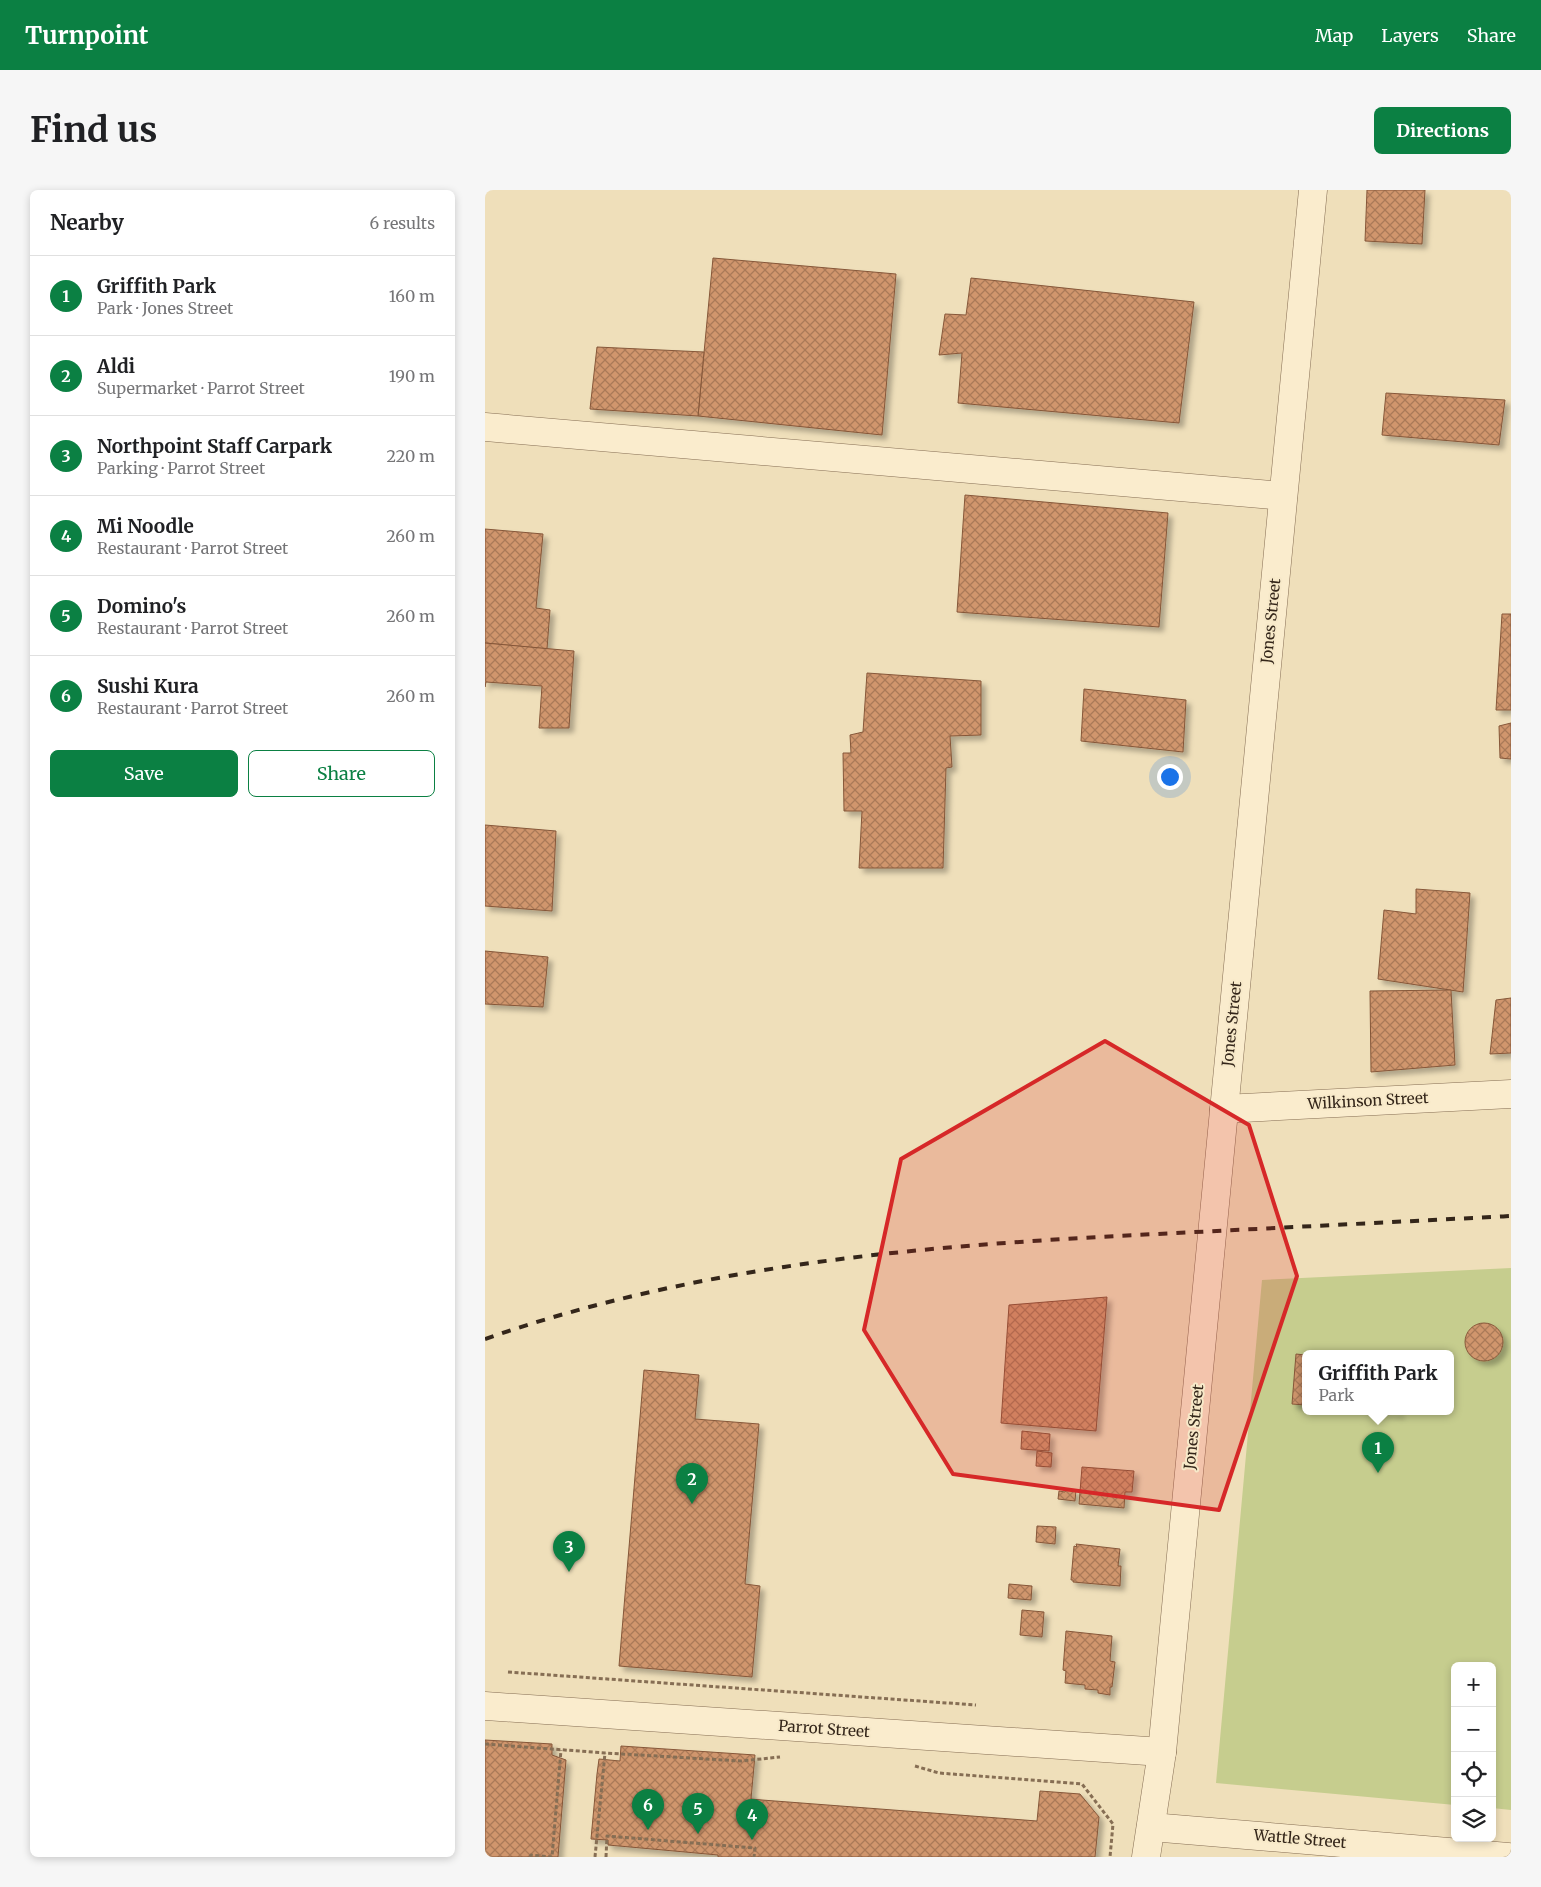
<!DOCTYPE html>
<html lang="en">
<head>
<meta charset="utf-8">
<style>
	body { margin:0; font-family:Merriweather,serif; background:#f6f6f6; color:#202124 }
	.controls { position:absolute; right:15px; bottom:15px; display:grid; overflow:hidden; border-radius:8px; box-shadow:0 2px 8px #0003 }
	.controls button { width:45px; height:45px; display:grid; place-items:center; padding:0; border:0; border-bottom:1px solid #e0e0e0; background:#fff; color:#202124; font:25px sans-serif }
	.you { position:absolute; left:684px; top:586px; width:18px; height:18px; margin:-12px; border:4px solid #fff; border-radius:50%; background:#1a73e8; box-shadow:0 0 0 8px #1a73e833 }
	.badge { display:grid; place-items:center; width:32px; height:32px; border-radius:50%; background:#0b8043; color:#fff; font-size:16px; font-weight:700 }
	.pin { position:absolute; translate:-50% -41px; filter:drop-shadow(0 1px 2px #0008) }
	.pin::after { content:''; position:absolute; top:26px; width:18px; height:15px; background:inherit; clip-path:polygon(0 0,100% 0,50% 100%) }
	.popup { position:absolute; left:817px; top:1160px; width:152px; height:65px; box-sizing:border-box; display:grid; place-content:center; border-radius:8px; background:#fff; filter:drop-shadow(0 1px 4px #0005); font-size:16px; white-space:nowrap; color:#757577 }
	.popup b { font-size:19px; color:#202124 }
	.popup::after { content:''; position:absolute; left:50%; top:100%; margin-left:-10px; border:10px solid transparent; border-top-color:#fff }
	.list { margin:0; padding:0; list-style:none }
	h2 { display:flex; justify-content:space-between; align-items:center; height:65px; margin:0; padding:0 20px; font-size:21px }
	h2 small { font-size:16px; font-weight:400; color:#757577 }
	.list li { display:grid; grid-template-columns:32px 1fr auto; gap:15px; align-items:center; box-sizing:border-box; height:80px; padding:0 20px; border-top:1px solid #e0e0e0 }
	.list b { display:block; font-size:19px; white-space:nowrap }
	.list p { margin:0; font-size:16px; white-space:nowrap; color:#757577 }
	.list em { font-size:16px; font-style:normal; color:#757577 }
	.actions { display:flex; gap:10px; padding:15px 20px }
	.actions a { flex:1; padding:11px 0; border:1px solid #0b8043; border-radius:8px; text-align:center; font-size:18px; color:#0b8043 }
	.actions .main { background:#0b8043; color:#fff }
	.icon { flex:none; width:28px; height:28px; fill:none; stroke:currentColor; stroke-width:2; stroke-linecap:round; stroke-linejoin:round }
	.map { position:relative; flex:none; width:1026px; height:1667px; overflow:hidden; border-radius:8px }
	header { display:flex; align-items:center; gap:30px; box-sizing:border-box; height:70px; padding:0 25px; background:#0b8043; color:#fff }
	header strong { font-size:24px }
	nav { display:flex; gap:28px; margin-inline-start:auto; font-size:18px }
	.intro { display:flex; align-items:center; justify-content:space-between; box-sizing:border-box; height:120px; padding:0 30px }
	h1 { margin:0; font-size:35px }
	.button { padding:12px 22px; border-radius:8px; background:#0b8043; color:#fff; font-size:18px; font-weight:700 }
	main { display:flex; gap:30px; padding:0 30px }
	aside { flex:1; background:#fff; border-radius:8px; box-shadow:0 2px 8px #0003 }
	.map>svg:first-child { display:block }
	.green { fill:#c6cd8e; fill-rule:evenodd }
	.building { fill:url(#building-cross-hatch); stroke:#865739; filter:url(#shadow) }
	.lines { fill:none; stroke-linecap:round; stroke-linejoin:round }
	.minor-casing { stroke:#866e54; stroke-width:29 }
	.path { stroke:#866e54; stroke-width:3; stroke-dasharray:4 2.5; stroke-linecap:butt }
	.minor { stroke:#faeccd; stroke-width:28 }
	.rail { stroke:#34261a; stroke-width:4; stroke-dasharray:9 9; stroke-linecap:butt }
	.marked { fill:#d62828; fill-opacity:0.2; stroke:#d62828; stroke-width:4; stroke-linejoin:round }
	.labels { text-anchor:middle; stroke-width:4; stroke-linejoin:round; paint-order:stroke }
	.street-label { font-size:15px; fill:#34261a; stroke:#f7e9c9 }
</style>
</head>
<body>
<header>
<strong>Turnpoint</strong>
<nav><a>Map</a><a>Layers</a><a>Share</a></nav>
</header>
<div class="intro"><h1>Find us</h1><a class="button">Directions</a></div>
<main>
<aside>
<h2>Nearby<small>6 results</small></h2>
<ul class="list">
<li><span class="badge">1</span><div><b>Griffith Park</b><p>Park · Jones Street</p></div><em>160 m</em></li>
<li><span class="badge">2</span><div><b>Aldi</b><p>Supermarket · Parrot Street</p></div><em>190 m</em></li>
<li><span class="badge">3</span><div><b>Northpoint Staff Carpark</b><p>Parking · Parrot Street</p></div><em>220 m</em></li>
<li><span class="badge">4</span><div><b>Mi Noodle</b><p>Restaurant · Parrot Street</p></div><em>260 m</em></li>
<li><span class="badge">5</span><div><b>Domino's</b><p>Restaurant · Parrot Street</p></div><em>260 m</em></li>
<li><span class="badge">6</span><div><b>Sushi Kura</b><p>Restaurant · Parrot Street</p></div><em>260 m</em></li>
</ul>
<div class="actions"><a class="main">Save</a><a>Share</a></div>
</aside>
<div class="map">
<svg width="1026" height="1667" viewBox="0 0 1026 1667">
	<defs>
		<pattern id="building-cross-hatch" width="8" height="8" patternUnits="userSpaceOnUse" patternTransform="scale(1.25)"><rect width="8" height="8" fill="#d0966d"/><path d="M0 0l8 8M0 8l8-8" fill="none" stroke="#aa7a59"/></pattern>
		<filter id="shadow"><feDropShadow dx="4.5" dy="4.5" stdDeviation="2.5" flood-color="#0004"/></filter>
	</defs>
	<rect width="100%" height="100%" fill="#efdfba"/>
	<!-- green -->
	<path class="green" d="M1026,1078V1620L1007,1618V1476H970V1615L731,1593L777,1090ZM820,1164H966V1222H820Z"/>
	<!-- building -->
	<g class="building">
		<polygon points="882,0 940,0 937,54 880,51"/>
		<polygon points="228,68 411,84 397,245 213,226"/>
		<polygon points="486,88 709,112 694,233 473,213 477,163 454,165 460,124 481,125"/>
		<polygon points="112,157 219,162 213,226 105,219"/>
		<polygon points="901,203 1020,210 1014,255 897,245"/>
		<polygon points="480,305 683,323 674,437 472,422"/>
		<polygon points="0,339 58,344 51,418 65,420 62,459 0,453"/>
		<polygon points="1017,424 1026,424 1026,520 1011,520"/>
		<polygon points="0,453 89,461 84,538 54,538 57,496 1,492 0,497"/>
		<polygon points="382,483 496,491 496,545 465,546 467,577 461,578 458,678 374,678 377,621 359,621 358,563 366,563 365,545 378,542"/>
		<polygon points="599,499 701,510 698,562 596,551"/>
		<polygon points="1026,533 1026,569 1015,568 1014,536"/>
		<polygon points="0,635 71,641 67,721 0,716"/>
		<polygon points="931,699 985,703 978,802 893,789 899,720 931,724"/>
		<polygon points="0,761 63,767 58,817 0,814"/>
		<polygon points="966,800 970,875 886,882 885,801"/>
		<polygon points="1026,808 1026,863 1005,864 1011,810"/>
		<polygon points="622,1107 611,1241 516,1233 524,1115"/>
		<circle cx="999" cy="1152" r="19"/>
		<polygon points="811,1164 820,1165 820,1215 807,1214"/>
		<polygon points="159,1180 214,1185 210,1229 274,1234 260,1394 275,1396 267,1487 134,1476"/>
		<polygon points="891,1222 915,1222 915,1224"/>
		<polygon points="537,1241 565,1244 564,1261 536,1259"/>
		<polygon points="552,1261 567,1263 566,1277 551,1276"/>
		<polygon points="597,1277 649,1281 647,1302 640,1302 639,1318 594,1314"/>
		<polygon points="581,1299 591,1300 590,1311 573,1309 574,1301 580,1302"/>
		<polygon points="552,1336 571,1337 570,1354 551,1352"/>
		<polygon points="591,1354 635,1359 633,1376 636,1376 635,1396 588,1392 588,1390 586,1390 589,1356 592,1357"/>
		<polygon points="524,1394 547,1396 546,1410 523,1408"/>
		<polygon points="537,1420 559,1422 557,1447 535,1445"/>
		<polygon points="581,1441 627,1446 625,1471 630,1472 627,1497 625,1497 625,1505 613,1503 613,1500 600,1499 600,1495 580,1493 581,1481 578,1480"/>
		<polygon points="0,1550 67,1554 67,1565 81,1570 73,1667 0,1667"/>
		<polygon points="136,1556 270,1565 266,1609 277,1610 552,1631 555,1601 595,1604 614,1627 610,1667 233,1667 233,1665 123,1655 123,1650 106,1649 112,1584 114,1569 135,1571"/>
	</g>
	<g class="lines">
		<!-- minor casing -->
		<g class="minor-casing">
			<g id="minor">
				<polyline points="0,237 798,306"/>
				<polyline points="739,919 1026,904"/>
				<polyline points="0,1516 677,1562"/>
				<polyline points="666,1637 1023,1667"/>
				<polyline points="661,1667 677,1562 828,0"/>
			</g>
		</g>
		<!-- path -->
		<g class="path">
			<polyline points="23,1482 491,1515"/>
			<polyline points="0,1554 120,1563 256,1571 295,1567"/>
			<polyline points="430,1576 454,1583 597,1594 628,1634 625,1667"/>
			<polyline points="45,1667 46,1665 67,1667 76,1560"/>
			<polyline points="110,1667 120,1563"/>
			<polyline points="121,1667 122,1646 270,1658 269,1667"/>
		</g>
		<!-- minor -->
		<use href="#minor" class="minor"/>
		<!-- rail -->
		<path class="rail" d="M0,1149C218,1073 444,1055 672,1044C790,1038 908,1032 1026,1026"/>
	</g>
	<!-- marked area -->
	<path class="marked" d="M620,851L764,935L812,1086L734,1320L468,1284L379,1140L416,969Z"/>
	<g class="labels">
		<!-- street labels -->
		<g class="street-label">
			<text transform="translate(786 431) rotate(-84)" y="5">Jones Street</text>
			<text transform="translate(747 834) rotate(-84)" y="5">Jones Street</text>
			<text transform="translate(883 911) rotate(-3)" y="5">Wilkinson Street</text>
			<text transform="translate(709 1237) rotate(-84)" y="5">Jones Street</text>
			<text transform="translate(339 1539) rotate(4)" y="5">Parrot Street</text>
			<text transform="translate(815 1649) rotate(5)" y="5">Wattle Street</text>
		</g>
	</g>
</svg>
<div class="controls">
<button>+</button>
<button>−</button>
<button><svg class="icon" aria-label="locate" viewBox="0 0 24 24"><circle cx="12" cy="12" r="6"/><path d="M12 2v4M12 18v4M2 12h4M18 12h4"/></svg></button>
<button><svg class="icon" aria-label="layers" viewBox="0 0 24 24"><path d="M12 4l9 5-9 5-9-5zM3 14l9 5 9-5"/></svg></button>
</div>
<div class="you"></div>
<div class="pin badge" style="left:893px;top:1283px">1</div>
<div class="popup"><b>Griffith Park</b>Park</div>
<div class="pin badge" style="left:207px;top:1314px">2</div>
<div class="pin badge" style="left:84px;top:1382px">3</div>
<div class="pin badge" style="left:267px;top:1650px">4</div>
<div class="pin badge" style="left:213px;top:1644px">5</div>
<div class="pin badge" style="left:163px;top:1640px">6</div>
</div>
</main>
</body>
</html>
